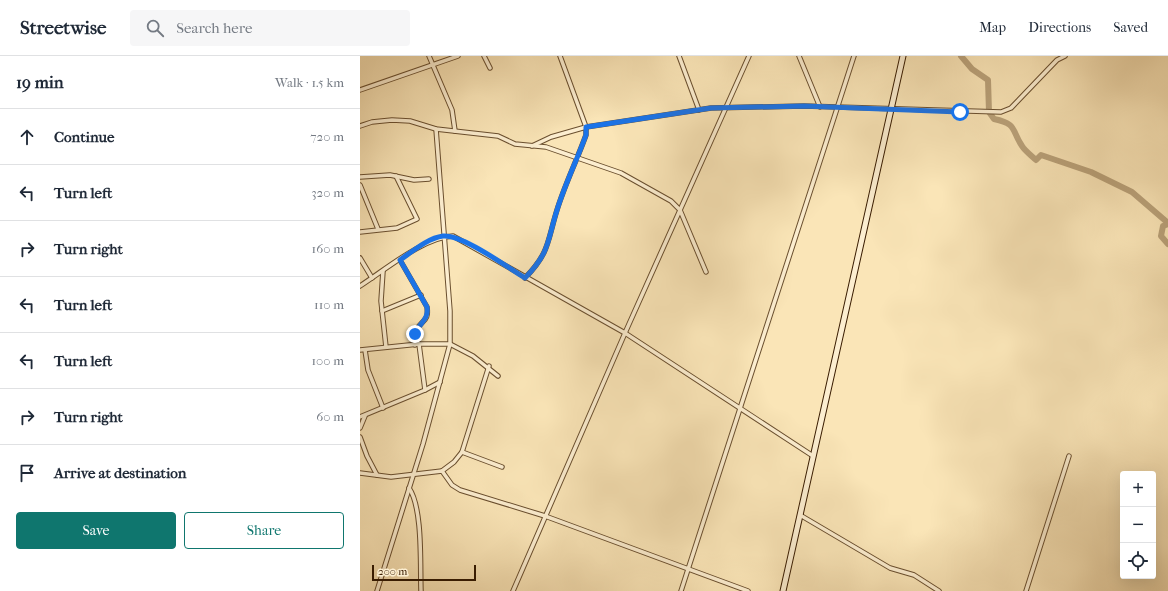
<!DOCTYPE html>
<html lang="en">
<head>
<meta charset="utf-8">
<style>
	body { margin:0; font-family:"IM FELL French Canon",serif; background:#f6f6f7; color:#1f2937 }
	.controls { position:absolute; right:12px; bottom:12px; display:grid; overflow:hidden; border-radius:4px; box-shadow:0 4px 16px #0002 }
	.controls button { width:36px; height:36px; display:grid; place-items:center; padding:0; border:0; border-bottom:1px solid #e0e1e3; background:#fff; color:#1f2937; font:20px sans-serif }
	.scale { position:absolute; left:12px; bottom:10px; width:104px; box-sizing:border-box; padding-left:4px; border:2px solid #3a1d02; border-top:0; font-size:11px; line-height:14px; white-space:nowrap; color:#3a1d02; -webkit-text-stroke:3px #fceed0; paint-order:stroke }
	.stop { position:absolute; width:12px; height:12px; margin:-9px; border:3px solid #1a73e8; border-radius:50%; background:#fff }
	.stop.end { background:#1a73e8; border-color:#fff; box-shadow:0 1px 4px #0008 }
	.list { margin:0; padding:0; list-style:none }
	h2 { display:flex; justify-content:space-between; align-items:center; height:52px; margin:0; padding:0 16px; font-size:17px }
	h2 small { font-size:13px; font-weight:400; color:#747a83 }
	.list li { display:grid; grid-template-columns:26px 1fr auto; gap:12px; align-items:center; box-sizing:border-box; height:56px; padding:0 16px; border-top:1px solid #e0e1e3 }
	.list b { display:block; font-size:15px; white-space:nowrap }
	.list em { font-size:13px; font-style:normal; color:#747a83 }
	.actions { display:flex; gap:8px; padding:12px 16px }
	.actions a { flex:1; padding:9px 0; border:1px solid #0f766e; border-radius:4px; text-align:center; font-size:14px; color:#0f766e }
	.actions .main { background:#0f766e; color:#fff }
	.icon { flex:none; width:22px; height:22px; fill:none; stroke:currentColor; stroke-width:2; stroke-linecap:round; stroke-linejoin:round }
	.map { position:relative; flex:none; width:808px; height:535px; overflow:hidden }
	header { display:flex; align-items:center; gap:24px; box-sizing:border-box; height:56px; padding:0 20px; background:#fff; border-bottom:1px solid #e0e1e3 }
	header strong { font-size:19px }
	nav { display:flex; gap:22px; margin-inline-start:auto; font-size:14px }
	.search { width:280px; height:36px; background:#f6f6f7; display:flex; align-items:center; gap:10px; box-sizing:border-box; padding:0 14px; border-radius:4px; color:#747a83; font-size:15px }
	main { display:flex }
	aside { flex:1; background:#fff }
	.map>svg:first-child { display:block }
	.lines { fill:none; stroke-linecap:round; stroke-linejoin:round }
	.river { stroke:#b9a179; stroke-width:6 }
	.street-casing { stroke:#6a4f2f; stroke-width:5.5 }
	.secondary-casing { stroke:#3a1d02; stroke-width:7 }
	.street { stroke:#fceed0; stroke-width:3.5 }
	.secondary { stroke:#fceed0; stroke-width:5 }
	.route { stroke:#1a73e8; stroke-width:5 }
</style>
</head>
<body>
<header>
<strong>Streetwise</strong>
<div class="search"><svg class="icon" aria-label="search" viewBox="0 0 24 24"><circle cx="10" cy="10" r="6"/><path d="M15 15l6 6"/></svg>Search here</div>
<nav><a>Map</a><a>Directions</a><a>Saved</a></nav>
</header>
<main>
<aside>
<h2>19 min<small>Walk · 1.5 km</small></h2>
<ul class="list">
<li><svg class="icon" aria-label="ahead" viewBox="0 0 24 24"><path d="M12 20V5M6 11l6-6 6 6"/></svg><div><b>Continue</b></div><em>720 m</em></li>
<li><svg class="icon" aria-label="left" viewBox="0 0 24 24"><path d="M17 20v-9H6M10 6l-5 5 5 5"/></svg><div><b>Turn left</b></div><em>320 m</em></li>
<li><svg class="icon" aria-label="right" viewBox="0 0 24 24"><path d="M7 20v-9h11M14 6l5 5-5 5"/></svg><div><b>Turn right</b></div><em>160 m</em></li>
<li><svg class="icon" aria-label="left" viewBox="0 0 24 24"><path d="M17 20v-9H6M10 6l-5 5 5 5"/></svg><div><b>Turn left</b></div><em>110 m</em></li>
<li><svg class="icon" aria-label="left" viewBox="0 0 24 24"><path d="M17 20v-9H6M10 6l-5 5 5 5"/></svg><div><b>Turn left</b></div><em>100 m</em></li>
<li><svg class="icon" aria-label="right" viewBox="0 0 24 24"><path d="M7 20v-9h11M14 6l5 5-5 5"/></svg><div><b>Turn right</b></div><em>60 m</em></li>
<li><svg class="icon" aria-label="arrive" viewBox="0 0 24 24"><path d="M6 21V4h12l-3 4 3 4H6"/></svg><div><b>Arrive at destination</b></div></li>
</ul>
<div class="actions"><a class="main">Save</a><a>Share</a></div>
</aside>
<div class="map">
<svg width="808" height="535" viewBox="0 0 808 535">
	<rect width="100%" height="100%" fill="#fae5b7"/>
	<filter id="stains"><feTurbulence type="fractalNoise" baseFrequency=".005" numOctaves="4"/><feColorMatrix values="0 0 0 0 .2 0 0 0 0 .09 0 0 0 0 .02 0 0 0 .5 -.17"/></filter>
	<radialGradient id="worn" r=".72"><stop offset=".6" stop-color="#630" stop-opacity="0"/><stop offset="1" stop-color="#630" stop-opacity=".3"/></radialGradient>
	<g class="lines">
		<!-- river -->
		<g class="river">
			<path d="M601,0L612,13L628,24L629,56L634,63C658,68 651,74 662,90C665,95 672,100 676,104L681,99L731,116L772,136L808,167"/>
			<polyline points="808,168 803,170 801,180 808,188"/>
		</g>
		<!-- street casing -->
		<g class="street-casing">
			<g id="street">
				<polyline points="69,0 92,54 95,75"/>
				<polyline points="124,0 130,12"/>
				<polyline points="319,0 339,54"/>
				<polyline points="439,0 460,51"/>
				<polyline points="0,34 98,0"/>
				<polyline points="0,70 12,66 32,64 50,65 76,73 138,80 155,88 186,91 261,117 311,145 320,154 346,216"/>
				<polyline points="172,90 191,81 226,71 351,52 444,50 641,56 651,52 697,4 705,0"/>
				<polyline points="0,121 30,119 54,124 69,123"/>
				<polyline points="0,129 18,173"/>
				<polyline points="0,176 37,172 57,163 36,120"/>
				<polyline points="0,202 12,222"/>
				<path d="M40,204L67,251C69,265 63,263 57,273C54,277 55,284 55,289"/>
				<polyline points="23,215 21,245 26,291"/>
				<path d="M165,222C190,196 187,186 197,154C205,128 217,104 226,79V71L200,0"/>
				<path d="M0,230C25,214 64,181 93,180L265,277L453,400"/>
				<polyline points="22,255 61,239"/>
				<polyline points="0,294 59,288 90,288 113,300 138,320"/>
				<polyline points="5,294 8,314 23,352"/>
				<polyline points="65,334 80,326"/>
				<polyline points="0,361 65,334 59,288"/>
				<polyline points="0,372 5,360"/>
				<polyline points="0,381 7,400 17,419"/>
				<polyline points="102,396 142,411"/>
				<polyline points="82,415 94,406 102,396 129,310"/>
				<polyline points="0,417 31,421 82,415 92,429 100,434 185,460 388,535"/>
				<path d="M49,432C63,452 60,509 61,535"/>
				<polyline points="440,459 530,512 554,519 579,535"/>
				<polyline points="17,535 63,388 90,288 90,255 76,73"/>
				<polyline points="153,535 265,277 389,0"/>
				<polyline points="321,535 494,0"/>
				<polyline points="666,535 709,400"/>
			</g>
		</g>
		<!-- secondary casing -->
		<g class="secondary-casing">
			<polyline id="secondary" points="423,535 543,0"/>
		</g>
		<!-- street -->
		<use href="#street" class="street"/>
		<!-- secondary -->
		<use href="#secondary" class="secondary"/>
	</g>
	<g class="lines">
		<!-- route -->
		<path class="route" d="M55,278C59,267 69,264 67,251L40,204C53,195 68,182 83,180C102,178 147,211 165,222C190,196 187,186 197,154C205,128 217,104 226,79V71L351,52L444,50L600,56"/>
	</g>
	<rect width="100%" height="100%" filter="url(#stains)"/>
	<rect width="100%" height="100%" fill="url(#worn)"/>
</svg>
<div class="controls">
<button>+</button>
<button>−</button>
<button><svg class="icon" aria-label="locate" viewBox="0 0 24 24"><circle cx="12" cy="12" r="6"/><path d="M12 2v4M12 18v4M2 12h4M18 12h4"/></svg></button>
</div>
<div class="scale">200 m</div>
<div class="stop" style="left:600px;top:56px"></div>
<div class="stop end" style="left:55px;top:278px"></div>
</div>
</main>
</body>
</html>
